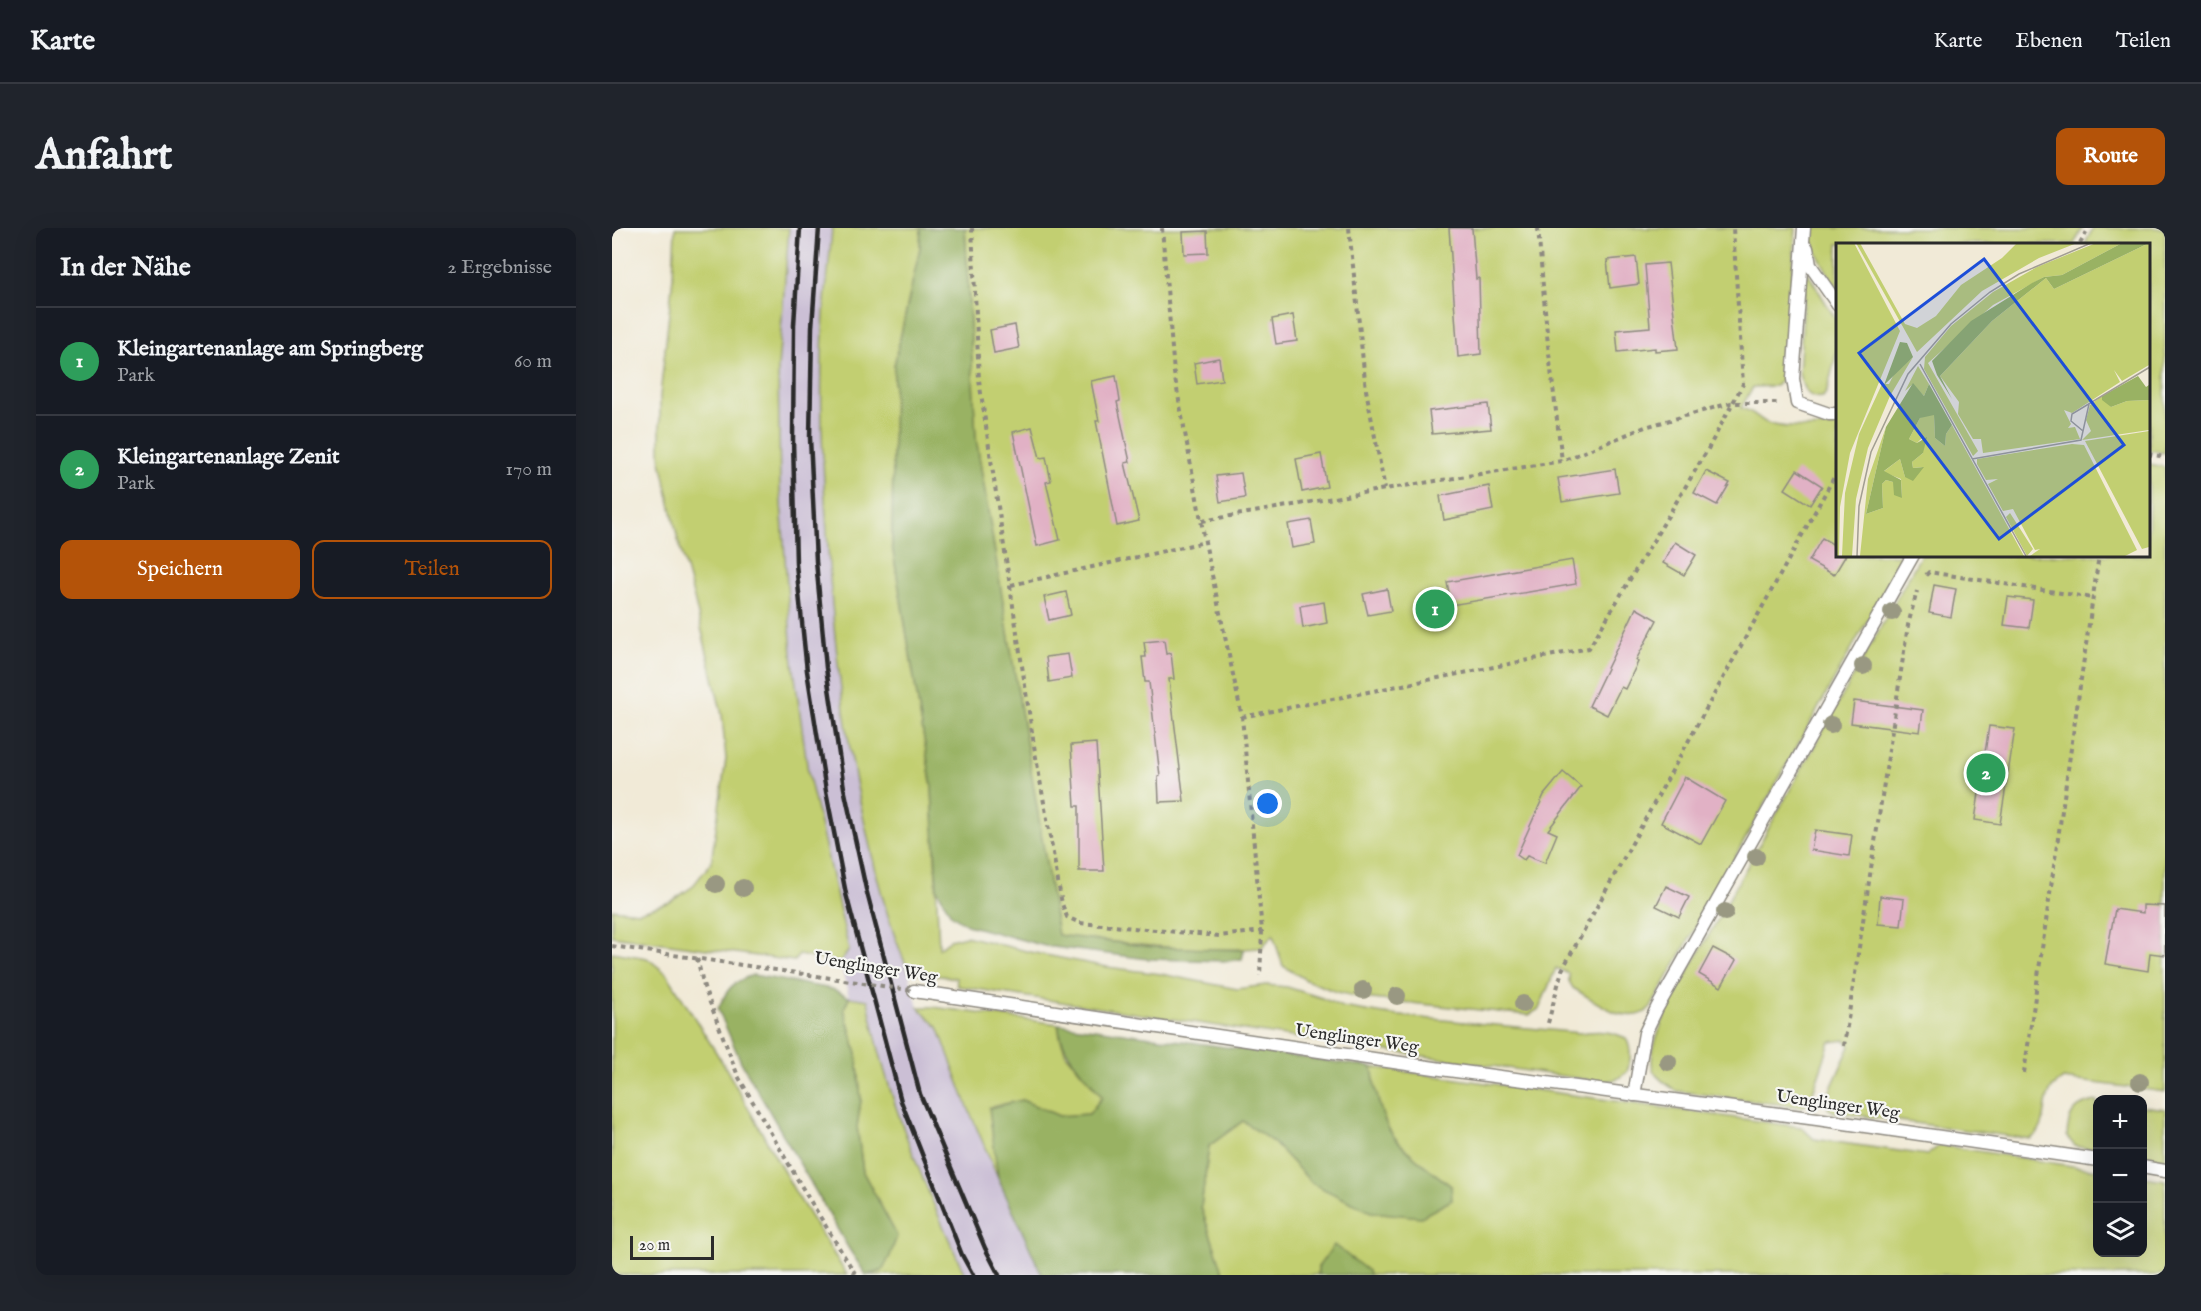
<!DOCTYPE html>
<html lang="de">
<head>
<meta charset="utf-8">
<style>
	body { margin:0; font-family:"IM FELL English",serif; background:#20242c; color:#f1f3f6 }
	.controls { position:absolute; right:18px; bottom:18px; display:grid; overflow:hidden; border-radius:12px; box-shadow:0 6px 24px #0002 }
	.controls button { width:54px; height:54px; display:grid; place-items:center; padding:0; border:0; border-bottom:2px solid #363941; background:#171b24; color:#f1f3f6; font:30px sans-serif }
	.scale { position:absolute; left:18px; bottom:15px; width:84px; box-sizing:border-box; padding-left:6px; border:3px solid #2b2b2b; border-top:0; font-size:16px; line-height:21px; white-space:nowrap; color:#2b2b2b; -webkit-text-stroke:4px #f6f6f2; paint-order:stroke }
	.you { position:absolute; left:656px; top:576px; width:21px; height:21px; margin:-15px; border:4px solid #fff; border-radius:50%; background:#1a73e8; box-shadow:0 0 0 9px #1a73e833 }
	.badge { display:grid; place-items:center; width:39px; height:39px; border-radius:50%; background:#b45309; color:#fff; font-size:20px; font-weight:700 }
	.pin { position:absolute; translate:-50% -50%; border:3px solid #fff; box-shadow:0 2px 6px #0006 }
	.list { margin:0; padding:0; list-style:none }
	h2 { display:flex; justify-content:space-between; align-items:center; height:78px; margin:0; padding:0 24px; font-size:26px }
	h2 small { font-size:20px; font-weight:400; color:#9ea1a6 }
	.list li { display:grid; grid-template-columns:39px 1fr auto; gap:18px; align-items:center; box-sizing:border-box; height:108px; padding:0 24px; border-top:2px solid #363941 }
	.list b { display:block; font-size:22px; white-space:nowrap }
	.list p { margin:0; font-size:20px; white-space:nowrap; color:#9ea1a6 }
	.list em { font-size:20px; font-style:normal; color:#9ea1a6 }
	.actions { display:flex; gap:12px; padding:18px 24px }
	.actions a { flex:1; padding:14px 0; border:2px solid #b45309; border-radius:12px; text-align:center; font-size:21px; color:#b45309 }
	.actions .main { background:#b45309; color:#fff }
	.icon { flex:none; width:33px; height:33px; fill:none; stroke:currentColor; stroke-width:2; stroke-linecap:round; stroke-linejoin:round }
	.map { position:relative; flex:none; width:1553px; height:1047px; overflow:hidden; border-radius:12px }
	header { display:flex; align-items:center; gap:36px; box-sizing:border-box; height:84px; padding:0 30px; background:#171b24; border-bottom:2px solid #363941 }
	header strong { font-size:28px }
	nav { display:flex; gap:33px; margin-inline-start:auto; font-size:21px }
	.intro { display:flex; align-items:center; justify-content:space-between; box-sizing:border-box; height:144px; padding:0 36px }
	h1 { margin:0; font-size:42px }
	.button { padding:15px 27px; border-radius:12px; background:#b45309; color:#fff; font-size:21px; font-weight:700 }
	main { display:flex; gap:36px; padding:0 36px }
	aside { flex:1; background:#171b24; border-radius:12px; box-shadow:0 6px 24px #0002 }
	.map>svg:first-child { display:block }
	.industrial { fill:#cbbfd5 }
	.green { fill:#c2cf71; stroke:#767d4e; stroke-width:1.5 }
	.forest { fill:#99b263; stroke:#626e47; stroke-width:1.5 }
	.building { fill:#e1b1c5 }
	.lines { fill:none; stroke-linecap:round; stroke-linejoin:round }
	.service-casing { stroke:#8e8a81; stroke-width:15 }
	.path { stroke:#8e8a81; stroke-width:4; stroke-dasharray:4.5 4.5; stroke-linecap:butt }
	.service { stroke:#fff; stroke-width:12 }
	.rail { stroke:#2b2b2b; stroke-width:4.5 }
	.path-bridge { stroke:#8e8a81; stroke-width:4; stroke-dasharray:4.5 4.5; stroke-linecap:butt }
	.tree { fill:#999882 }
	.labels { text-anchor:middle; stroke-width:4.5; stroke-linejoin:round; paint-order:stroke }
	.street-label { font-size:18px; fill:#2b2b2b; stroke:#f6f6f2 }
	.inset-road { fill:none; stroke:#a29e92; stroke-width:1.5 }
	.view { fill:#1d4ed8; fill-opacity:0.15; stroke:#1d4ed8; stroke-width:3 }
	.inset-edge { fill:none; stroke:#2b2b2b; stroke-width:3 }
</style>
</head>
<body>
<header>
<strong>Karte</strong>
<nav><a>Karte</a><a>Ebenen</a><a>Teilen</a></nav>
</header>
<div class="intro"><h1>Anfahrt</h1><a class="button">Route</a></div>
<main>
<aside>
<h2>In der Nähe<small>2 Ergebnisse</small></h2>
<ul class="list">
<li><span class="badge" style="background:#2e9e5b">1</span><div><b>Kleingartenanlage am Springberg</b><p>Park</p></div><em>60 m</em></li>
<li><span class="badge" style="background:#2e9e5b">2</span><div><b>Kleingartenanlage Zenit</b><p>Park</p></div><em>170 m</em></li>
</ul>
<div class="actions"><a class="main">Speichern</a><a>Teilen</a></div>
</aside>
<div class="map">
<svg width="1553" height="1047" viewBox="0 0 1553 1047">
	<rect width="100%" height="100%" fill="#f6f6f2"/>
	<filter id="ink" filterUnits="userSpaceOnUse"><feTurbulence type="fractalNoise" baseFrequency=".0167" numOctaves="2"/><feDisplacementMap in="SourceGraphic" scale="12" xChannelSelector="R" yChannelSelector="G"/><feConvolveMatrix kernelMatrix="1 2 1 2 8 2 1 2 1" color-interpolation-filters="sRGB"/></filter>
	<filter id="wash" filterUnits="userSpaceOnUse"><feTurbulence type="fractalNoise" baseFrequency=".008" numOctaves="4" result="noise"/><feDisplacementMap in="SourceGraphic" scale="24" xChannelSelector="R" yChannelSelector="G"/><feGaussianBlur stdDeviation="1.35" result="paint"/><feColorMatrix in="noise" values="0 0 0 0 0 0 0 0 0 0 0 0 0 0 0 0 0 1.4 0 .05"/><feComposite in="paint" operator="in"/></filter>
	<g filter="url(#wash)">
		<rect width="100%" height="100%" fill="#f1ead7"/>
		<!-- industrial -->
		<polygon class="industrial" points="154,0 238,0 310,732 297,745 306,779 326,799 357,882 430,1047 347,1047 232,781 237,769 228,735 216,718 181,569"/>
		<!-- green -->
		<g class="green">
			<polygon points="63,0 177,0 166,140 168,260 180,427 196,544 237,722 228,735 187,727 182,733 0,708 0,681 27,684 58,674 80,659 99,635 114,531 110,487 82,370 66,312 48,229 48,168 61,49"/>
			<path d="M220,0H309L308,20L282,138L280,317L320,559L327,720L338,712L354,708L418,724L495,739L549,746L625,761L654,757L675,759L710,770L730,779L778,787L968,805C986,802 998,803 1014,810C1020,822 1019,832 1015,844L1005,851L992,854L619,800L345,758L344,750L297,744C274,693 262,638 250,583C230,491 220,398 215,304C210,232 207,158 212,86C214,57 218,29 220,0Z"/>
			<path d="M353,0H1184L1172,150L1164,158L1141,159L1129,180C1143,183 1147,193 1158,196C1174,201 1209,200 1226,198V327H1292L1038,781C1014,800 983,772 961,760L957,753V746L944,740L927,781L917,787L750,770L722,763L694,752L671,738L661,707L649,720C581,725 513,715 446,708L364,210Z"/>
			<polygon points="1196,0 1471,0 1462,16 1226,16 1226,63 1203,22"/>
			<polygon points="1481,0 1553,0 1553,225 1537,222 1536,16 1473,16"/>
			<path d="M1194,42L1226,95V119L1215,163L1211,169C1195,172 1190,159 1187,145Z"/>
			<path d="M1537,236L1553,239V864L1451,851C1448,854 1442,857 1440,860C1428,878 1439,898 1418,911L1222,884L1216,880L1217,865L1238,818L1233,812L1218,814L1197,876L1188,879L1065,863C1057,858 1047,852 1042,844C1034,829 1050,797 1055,782L1309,327H1536Z"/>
			<polygon points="0,724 35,730 55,746 112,837 185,967 235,1047 0,1047"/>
			<path d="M237,769L256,772C273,868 313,959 353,1047H254L270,1043L285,1008L251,944L245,899L249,872L245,826L232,781Z"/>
			<polygon points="306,779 321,779 446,796 448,809 454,826 490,869 477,886 447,888 410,872 378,879 386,950 357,882 326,799"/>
			<path d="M760,839L1189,899L1202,911L1315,927L1328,917L1485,942L1486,1024H1530L1531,949L1553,952V1047H757L756,1043L706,1039V1047H612L589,979L597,918L631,893L662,915L701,956L839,958C822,945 791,923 780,906C769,891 762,858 760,839Z"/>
			<path d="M1485,873V922L1463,918L1455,909C1456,886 1462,876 1485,873Z"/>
			<polygon points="1530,878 1553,881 1553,932 1531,929"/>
		</g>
		<!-- forest -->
		<g class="forest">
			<polygon points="309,0 353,0 364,210 446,707 540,719 632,722 630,731 616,733 536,731 433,718 355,697 339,686 325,661 320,559 280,317 282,138 308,20"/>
			<path d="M141,747L220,761L237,769L232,781L245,826L249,872L245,899L251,944L285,1008L278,1028L270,1043L254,1047L237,1021L129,834L106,781C115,761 120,754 141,747Z"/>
			<path d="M446,796L760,839C762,858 769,891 780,906C792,923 822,945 839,958L840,972L809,989L759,984L701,956L662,915L631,893L597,918L589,979L612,1047H430L386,950L377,880L410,872L447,888L477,886L490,869C471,843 451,829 446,796Z"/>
			<polygon points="722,1017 756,1043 757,1047 706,1047 706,1039"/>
		</g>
		<g id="blocks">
			<!-- building -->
			<g class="building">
				<polygon points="837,0 860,0 864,51 867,50 869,126 846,129"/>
				<polygon points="595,3 596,25 572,26 571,4"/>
				<polygon points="1024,29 1027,56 998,60 995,32"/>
				<polygon points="1056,35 1066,121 1043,123 1043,120 1006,124 1004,102 1038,99 1033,37"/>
				<polygon points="681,87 685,113 664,116 660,91"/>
				<polygon points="403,97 407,120 382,125 378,102"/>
				<polygon points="607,130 610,152 585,156 582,135"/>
				<polygon points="504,148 508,173 505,174 518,234 513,235 527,293 505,298 484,193 487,193 479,153"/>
				<polygon points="876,176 879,201 820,206 817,183"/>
				<polygon points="420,199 428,230 434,229 439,253 434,254 448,312 425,318 401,204"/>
				<polygon points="709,226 715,259 690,264 684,231"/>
				<polygon points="1003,241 1007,265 950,274 946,250"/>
				<polygon points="1185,242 1210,258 1198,277 1173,261"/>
				<polygon points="1094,243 1118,255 1105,277 1082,265"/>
				<polygon points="629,245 633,270 608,274 604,248"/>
				<polygon points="877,258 881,282 832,292 828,268"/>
				<polygon points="699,292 703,316 680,320 676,296"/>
				<polygon points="1210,310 1226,319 1226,327 1234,327 1222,347 1197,333"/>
				<polygon points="1063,314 1084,327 1072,347 1051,335"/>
				<polygon points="960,332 964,356 839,377 835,354"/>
				<polygon points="1322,357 1344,361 1339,389 1317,385"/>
				<polygon points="775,361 779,383 756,387 751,366"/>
				<polygon points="454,364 459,387 437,392 432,369"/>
				<polygon points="1396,369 1421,372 1417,400 1392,397"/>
				<polygon points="712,374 715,395 691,400 688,378"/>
				<polygon points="1024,380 1045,392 1024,432 1026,434 1013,461 1009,459 995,487 977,478"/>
				<polygon points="552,412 554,426 559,425 562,451 557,451 572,573 547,574 546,549 548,548 537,454 533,454 530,429 534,429 532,414"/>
				<polygon points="456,426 460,450 437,454 434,429"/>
				<polygon points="1242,473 1311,482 1308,504 1239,495"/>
				<polygon points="1377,498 1403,501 1388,596 1363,592"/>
				<polygon points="484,515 492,643 467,643 467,578 463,578 459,517"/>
				<polygon points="951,544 969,559 936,602 945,606 933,635 915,628 912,632 905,627 932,567"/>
				<polygon points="1073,549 1113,573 1089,616 1049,595"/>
				<polygon points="1203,602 1240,607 1237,628 1199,622"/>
				<polygon points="1054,658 1077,669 1067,689 1044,678"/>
				<polygon points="1268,668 1292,671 1289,698 1266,696"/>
				<polygon points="1531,677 1553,678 1553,727 1538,725 1536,743 1493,736 1503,681 1531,685"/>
				<polygon points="1101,720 1124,732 1109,759 1087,746"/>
			</g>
		</g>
	</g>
	<g filter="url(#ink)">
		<use href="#blocks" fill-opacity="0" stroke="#8e8a81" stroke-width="1.5"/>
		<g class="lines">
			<!-- service casing -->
			<g class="service-casing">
				<g id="service">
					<polyline points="1192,0 1181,151 1185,175 1217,186 1226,186"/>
					<polyline points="1195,20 1198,37 1226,77"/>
					<polyline points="302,763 836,842 1205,891 1486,932"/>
					<polyline points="1022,867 1033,805 1045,780 1301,327"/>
					<polyline points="1530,939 1553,943"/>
				</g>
			</g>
			<!-- path -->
			<g class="path">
				<polyline points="360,0 367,152 423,524 450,676 455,689 468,695 608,708 650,703"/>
				<polyline points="550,0 562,145 593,314 630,489 650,703 648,748"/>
				<polyline points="737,0 754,162 773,261"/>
				<polyline points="926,0 936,117 950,233"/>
				<polyline points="1468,16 1477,0"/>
				<polyline points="1536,226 1553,229"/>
				<polyline points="590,293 773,261 950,233 1033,199 1119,175 1166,175"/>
				<polyline points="1314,347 1317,344 1481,370"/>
				<polyline points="399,357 593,314"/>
				<polyline points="630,489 977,420 1096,221 1131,156 1121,0"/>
				<polyline points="0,718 232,752"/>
				<polyline points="85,730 92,759 126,848 194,966 244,1047"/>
				<polyline points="936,795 950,742 1226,242"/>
				<polyline points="1232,818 1296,397 1305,363"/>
				<polyline points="1412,845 1487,327"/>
			</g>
			<!-- service -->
			<use href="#service" class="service"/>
			<!-- rail -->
			<g class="rail">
				<polyline points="188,0 182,97 181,212 184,336 195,443 214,563 234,666 289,873 350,1027 361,1047"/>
				<polyline points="207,0 200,99 198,210 204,333 214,440 232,560 254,661 308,866 373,1020 387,1047"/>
			</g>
			<!-- path-bridge -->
			<polyline class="path-bridge" points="232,752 302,763"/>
		</g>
		<!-- trees -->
		<g class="tree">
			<circle cx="1280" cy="384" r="9"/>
			<circle cx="1251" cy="438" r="9"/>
			<circle cx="1219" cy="497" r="9"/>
			<circle cx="1144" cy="629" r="9"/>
			<circle cx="104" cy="656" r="9"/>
			<circle cx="131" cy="660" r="9"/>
			<circle cx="1113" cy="684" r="9"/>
			<circle cx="751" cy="762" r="9"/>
			<circle cx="785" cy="768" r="9"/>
			<circle cx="911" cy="776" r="9"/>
			<circle cx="1056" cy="834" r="9"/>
			<circle cx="1528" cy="854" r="9"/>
		</g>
	</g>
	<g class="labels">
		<!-- street labels -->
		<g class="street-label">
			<text transform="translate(264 739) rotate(9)" y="6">Uenglinger Weg</text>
			<text transform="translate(745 810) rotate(8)" y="6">Uenglinger Weg</text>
			<text transform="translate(1226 876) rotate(8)" y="6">Uenglinger Weg</text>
		</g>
	</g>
	<!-- overview -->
	<g transform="translate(1224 15)">
		<rect width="314" height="314" fill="#f1ead7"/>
		<path d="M0,0H18L64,88L14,210L4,264L3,313H0ZM20,0H24L69,81L81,85L100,73L125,42L166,15L181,0H241L203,15L146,48L81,109ZM260,0H286L226,32L208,34L157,62L92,120L142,208L137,213L88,126L89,114L115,83L157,49L201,24ZM313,0V122L286,138L278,127L284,139L236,170L228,167L235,181L232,185L239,184L244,196L147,210L145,196H137L122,171L123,159L104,133L156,78L210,35L218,46ZM77,114L54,153L32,205L20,256L16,313H6L9,250L23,191L46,141H53L58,131ZM82,123L93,141L88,153L77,141L69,148ZM266,153L275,164L291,158L313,157V187L246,197L255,188L250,177L254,162ZM92,170L98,172L99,195L109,203L110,191L116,182L188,313H24L32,236L50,184L30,271L47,265L46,241L50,237L57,239L66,255L65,236L47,229L64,216L69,234L87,224L77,225L76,219L87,210V194L81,200L73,196L84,175ZM313,188V304L306,306L249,198ZM236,201L248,202L301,307L289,313H194L204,306L199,307L177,266L167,268L152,241L162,236L150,237L141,221V216ZM174,270L197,306L191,313L170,274Z" fill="#c2cf71"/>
		<path d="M286,0H313L218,46L210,35L156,78L104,133L116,156L101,132L96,118L135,78L196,40L208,34L226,32ZM64,99L71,100L77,114L48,142ZM302,133L310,144L313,142V157L291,158L275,164L266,157V153ZM77,140L88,153L93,141L116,182L110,191L109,203L99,195L98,172L84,175L73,196L81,200L91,194L87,210L76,219L77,225L88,224L77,238L69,234L64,216L48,228L65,237L66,255L58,252L57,239L50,237L46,241L47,265L30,271L50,184Z" fill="#99b263"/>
		<path class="inset-road" d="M84,121L190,313M247,188L253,161M136,216L245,197L247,188L235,178L236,171L314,124M21,313L23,263L35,209L72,131L115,81L154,49L183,31L255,0"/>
		<path class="view" d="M148,16L288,202L163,296L23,110Z"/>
		<rect width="314" height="314" class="inset-edge"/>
	</g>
</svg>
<div class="controls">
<button>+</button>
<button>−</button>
<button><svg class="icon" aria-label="layers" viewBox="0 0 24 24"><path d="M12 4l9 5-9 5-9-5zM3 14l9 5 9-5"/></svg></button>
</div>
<div class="scale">20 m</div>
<div class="you"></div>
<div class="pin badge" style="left:823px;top:381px;background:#2e9e5b">1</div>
<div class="pin badge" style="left:1374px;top:545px;background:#2e9e5b">2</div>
</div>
</main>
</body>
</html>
